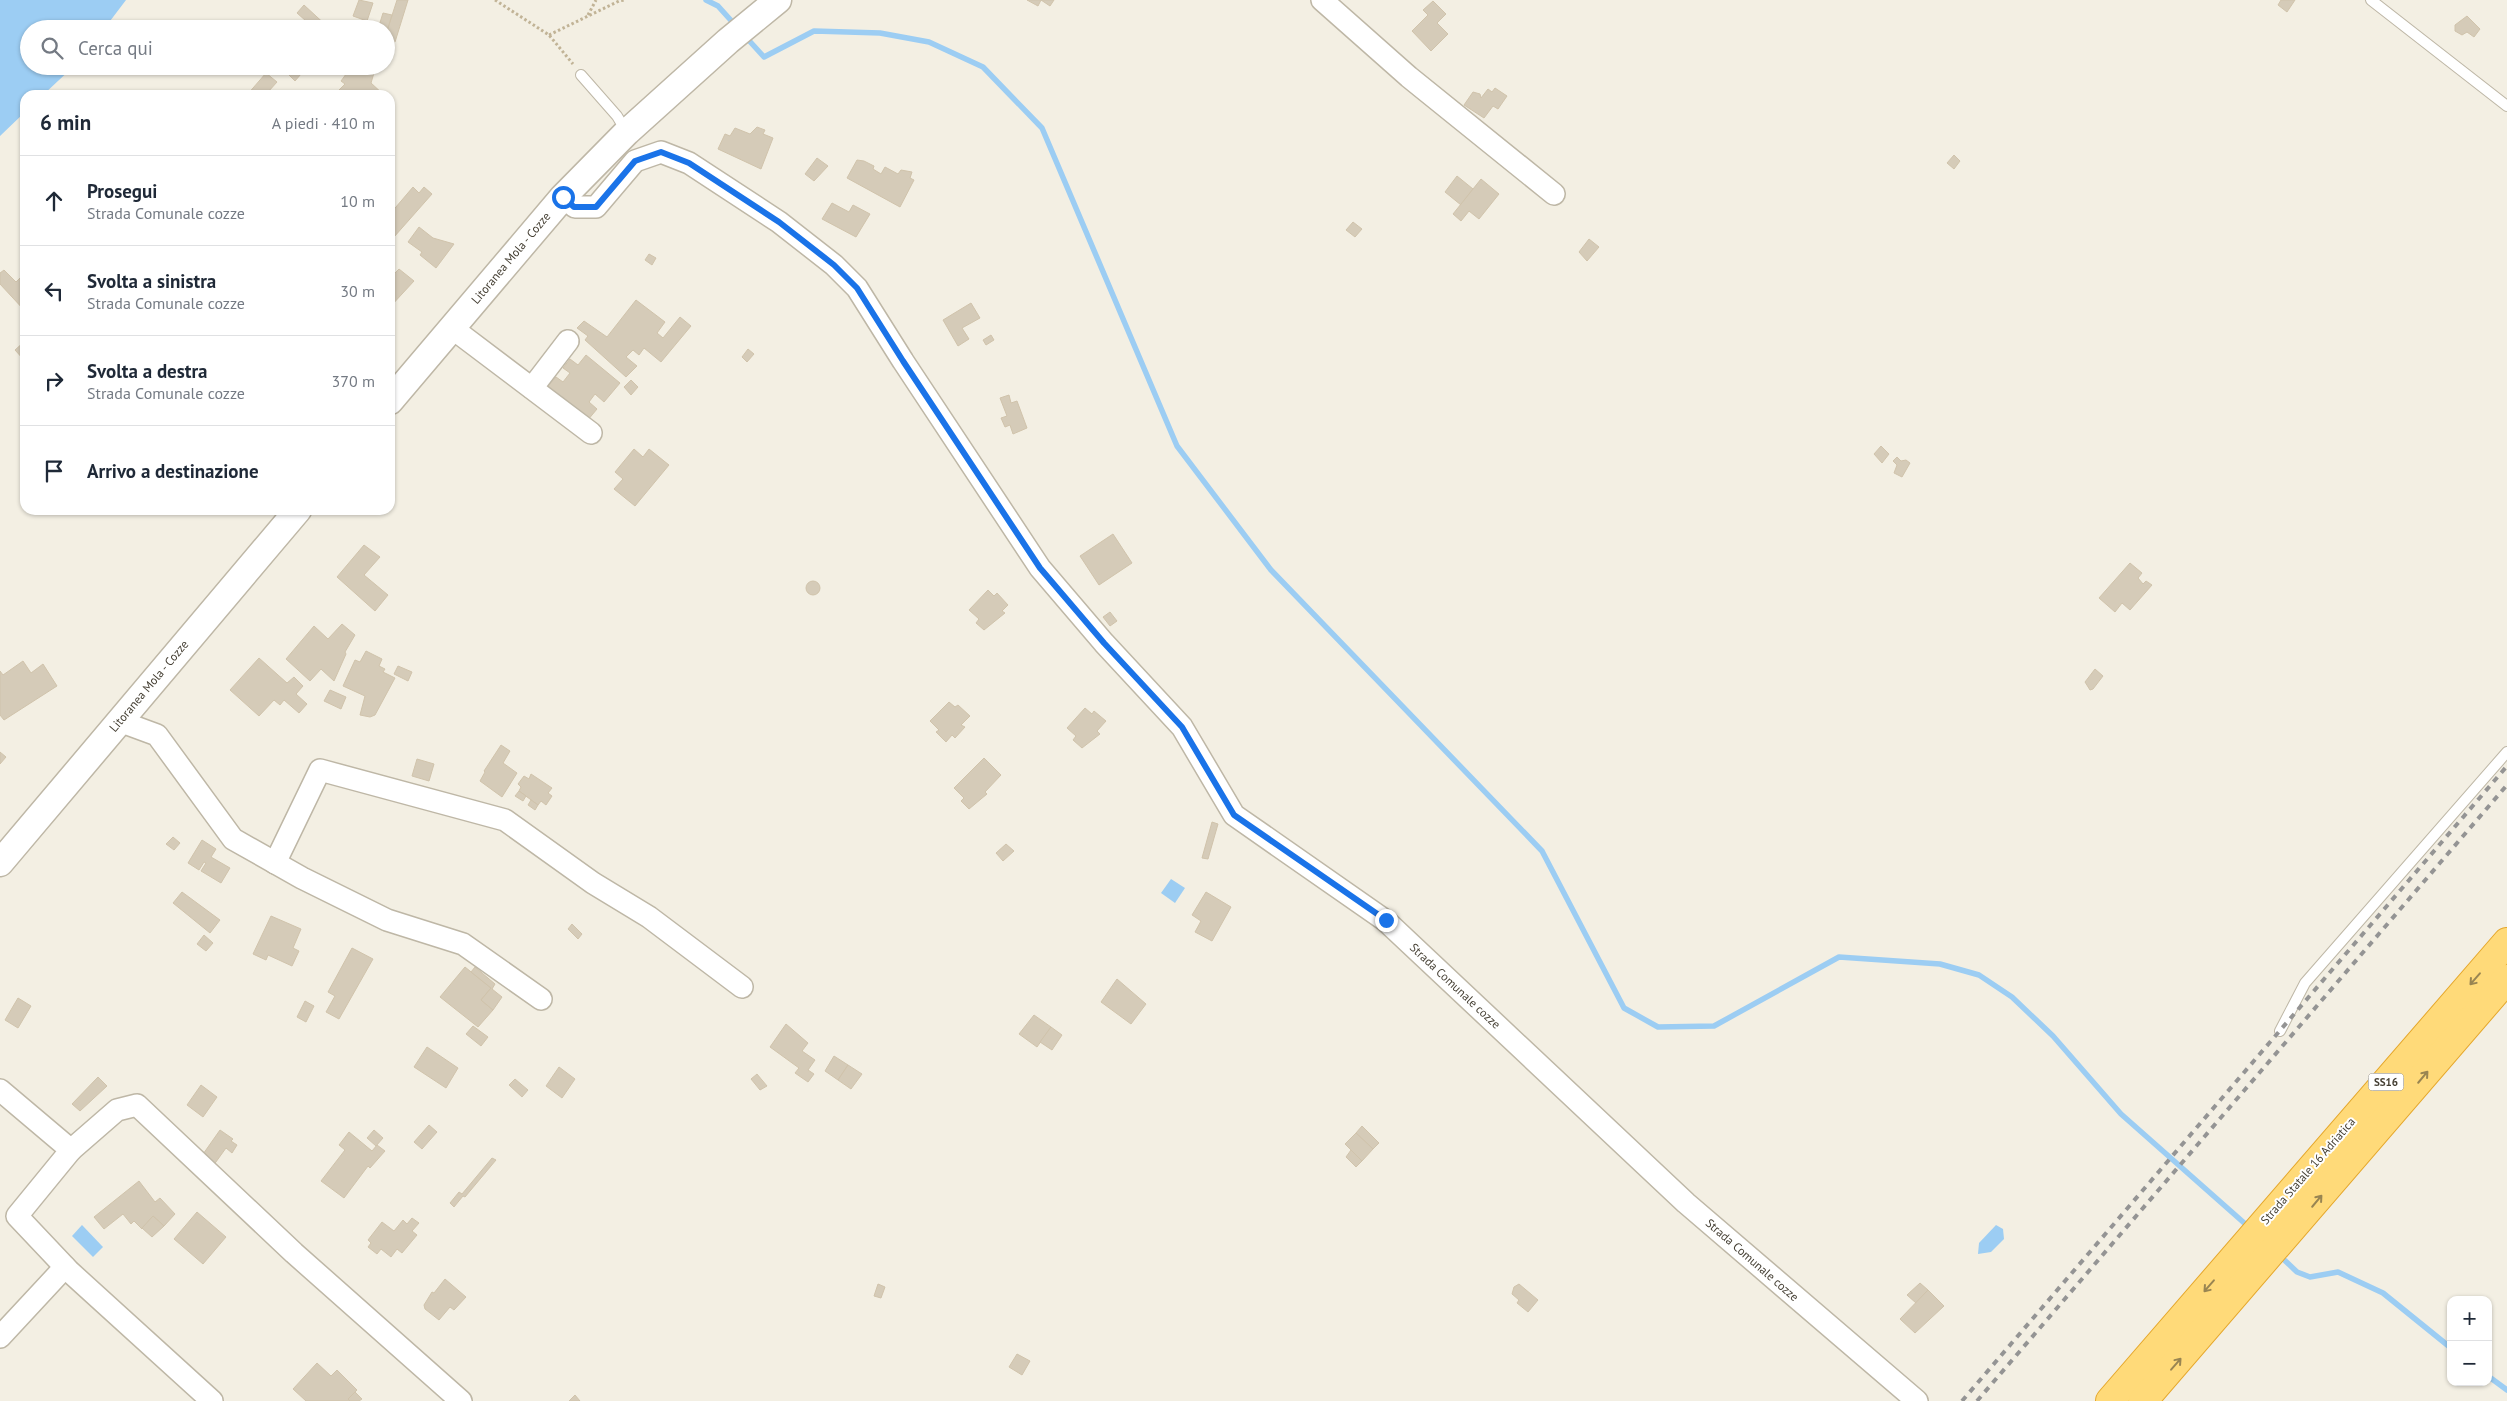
<!DOCTYPE html>
<html lang="it">
<head>
<meta charset="utf-8">
<style>
	body { margin:0; font-family:"PT Sans",sans-serif; background:#f6f6f7; color:#1f2937 }
	.controls { position:absolute; right:15px; bottom:15px; display:grid; overflow:hidden; border-radius:10px; box-shadow:0 1px 4px #0004 }
	.controls button { width:45px; height:45px; display:grid; place-items:center; padding:0; border:0; border-bottom:1px solid #e0e1e3; background:#fff; color:#1f2937; font:25px sans-serif }
	.stop { position:absolute; width:15px; height:15px; margin:-11px; border:4px solid #1a73e8; border-radius:50%; background:#fff }
	.stop.end { background:#1a73e8; border-color:#fff; box-shadow:0 1px 5px #0008 }
	.list { margin:0; padding:0; list-style:none }
	h2 { display:flex; justify-content:space-between; align-items:center; height:65px; margin:0; padding:0 20px; font-size:21px }
	h2 small { font-size:16px; font-weight:400; color:#747a83 }
	.list li { display:grid; grid-template-columns:32px 1fr auto; gap:15px; align-items:center; box-sizing:border-box; height:90px; padding:0 20px; border-top:1px solid #e0e1e3 }
	.list b { display:block; font-size:19px; white-space:nowrap }
	.list p { margin:0; font-size:16px; white-space:nowrap; color:#747a83 }
	.list em { font-size:16px; font-style:normal; color:#747a83 }
	.icon { flex:none; width:28px; height:28px; fill:none; stroke:currentColor; stroke-width:2; stroke-linecap:round; stroke-linejoin:round }
	.map { position:relative; flex:none; width:2507px; height:1401px; overflow:hidden }
	.search { position:absolute; background:#fff; box-shadow:0 1px 4px #0004; left:20px; top:20px; width:375px; height:55px; display:flex; align-items:center; gap:12px; box-sizing:border-box; padding:0 18px; border-radius:28px; color:#747a83; font-size:19px }
	.panel { position:absolute; background:#fff; box-shadow:0 1px 4px #0004; left:20px; top:90px; width:375px; height:425px; border-radius:15px }
	.map>svg:first-child { display:block }
	.water { fill:#9ccdf3 }
	.lines { fill:none; stroke-linecap:round; stroke-linejoin:round }
	.stream { stroke:#9ccdf3; stroke-width:5.5 }
	.building { fill:#d5cbb8; stroke:#d0c3ab }
	.service-casing { stroke:#beb7a6; stroke-width:12 }
	.minor-casing { stroke:#beb7a6; stroke-width:24 }
	.tertiary-casing { stroke:#beb7a6; stroke-width:29 }
	.trunk-casing { stroke:#e5a72b; stroke-width:30 }
	.path { stroke:#c1b396; stroke-width:3; stroke-dasharray:2.5 2.5; stroke-linecap:butt }
	.service { stroke:#fff; stroke-width:10 }
	.minor { stroke:#fff; stroke-width:21 }
	.tertiary { stroke:#fff; stroke-width:26 }
	.trunk { stroke:#ffda79; stroke-width:28 }
	.rail { stroke:#949494; stroke-width:4; stroke-dasharray:6 6; stroke-linecap:butt }
	.oneway { stroke:#998552 }
	.route { stroke:#1a73e8; stroke-width:6 }
	.labels { text-anchor:middle; stroke-width:4; stroke-linejoin:round; paint-order:stroke }
	.shield { fill:#fff; stroke:#7d7970; stroke-width:1 }
	.shield-label { font-size:11px; font-weight:bold; fill:#453f33 }
	.street-label { font-size:12px; fill:#453f33; stroke:#fff }
</style>
</head>
<body>
<div class="map">
<svg width="2507" height="1401" viewBox="0 0 2507 1401">
	<rect width="100%" height="100%" fill="#f3efe3"/>
	<!-- water -->
	<g class="water">
		<polygon points="0,0 126,0 104,29 29,29 29,66 74,66 43,95 25,95 25,112 0,136"/>
		<polygon points="1171,879 1185,888 1175,903 1161,893"/>
		<polygon points="82,1225 103,1247 93,1257 72,1236"/>
		<polygon points="1996,1225 2003,1229 2004,1239 1991,1252 1978,1254 1979,1243"/>
	</g>
	<g class="lines">
		<!-- stream -->
		<g class="stream">
			<polyline points="706,0 718,6 736,26"/>
			<polyline points="744,35 764,57 814,31 880,33 929,42 983,67 1042,128 1177,446 1271,570 1542,851 1624,1008 1658,1027 1714,1026 1839,957 1940,964 1979,975 2012,997 2053,1036 2121,1114 2251,1229"/>
			<polyline points="2278,1254 2297,1272 2310,1277 2338,1272 2383,1293 2451,1348"/>
			<polyline points="2488,1376 2507,1390"/>
		</g>
	</g>
	<!-- building -->
	<g class="building">
		<polygon points="359,0 373,3 367,21 353,16"/>
		<polygon points="397,0 408,0 395,42 386,39 386,34"/>
		<polygon points="1027,0 1054,0 1050,6 1041,0 1038,6"/>
		<polygon points="2281,0 2295,0 2287,12 2278,5"/>
		<polygon points="1433,1 1446,14 1437,23 1448,34 1431,51 1412,31 1428,15 1423,10"/>
		<polygon points="304,5 329,28 329,29 315,29 297,13"/>
		<polygon points="383,13 392,15 386,34 386,29 378,29"/>
		<polygon points="2467,16 2480,29 2474,37 2467,32 2462,35 2455,31 2455,25"/>
		<polygon points="288,66 292,66 301,74 295,81 284,70"/>
		<polygon points="352,66 376,66 371,83 384,95 340,95 337,92 345,84 341,81"/>
		<polygon points="266,73 277,82 268,92 271,95 247,95"/>
		<polygon points="1495,88 1507,96 1498,109 1493,106 1484,118 1464,105 1473,92 1480,94 1481,98 1488,89 1492,92"/>
		<polygon points="757,127 765,130 763,134 773,138 761,169 718,149 725,134 730,136 735,128 750,134"/>
		<polygon points="1954,155 1960,161 1954,169 1947,163"/>
		<polygon points="817,158 828,166 814,181 805,174"/>
		<polygon points="857,160 864,161 874,166 873,169 881,174 885,167 898,174 901,170 912,172 910,178 914,180 900,207 847,178"/>
		<polygon points="1457,176 1473,189 1461,205 1445,192"/>
		<polygon points="1481,179 1499,194 1479,219 1469,211 1461,221 1453,214"/>
		<polygon points="413,187 419,193 424,187 432,194 394,237 390,234 390,214"/>
		<polygon points="832,203 849,212 853,205 870,214 856,237 822,219"/>
		<polygon points="1353,222 1362,229 1355,237 1346,230"/>
		<polygon points="419,227 433,238 454,244 436,268 420,255 422,252 408,242"/>
		<polygon points="1589,239 1599,247 1587,261 1579,252"/>
		<polygon points="649,254 656,258 652,265 645,260"/>
		<polygon points="399,269 414,281 390,307 390,278"/>
		<polygon points="4,270 16,282 25,273 25,311 0,284 0,273"/>
		<polygon points="636,300 665,322 657,333 663,338 680,317 691,326 661,362 644,348 639,355 633,350 626,357 637,366 626,377 585,340 588,336 577,328 584,321 607,337"/>
		<polygon points="971,303 980,318 962,328 969,339 958,346 943,320"/>
		<polygon points="991,335 994,340 986,345 983,340"/>
		<polygon points="25,341 25,361 15,350"/>
		<polygon points="748,349 754,354 747,362 742,357"/>
		<polygon points="586,355 620,383 604,402 595,394 589,402 597,409 587,421 547,387 556,377 563,382 570,373 563,368 570,359 578,365"/>
		<polygon points="631,380 638,387 631,395 624,387"/>
		<polygon points="1009,395 1011,403 1017,401 1027,428 1013,434 1010,425 1005,427 1001,418 1007,416 1000,398"/>
		<polygon points="1881,446 1889,454 1882,463 1874,454"/>
		<polygon points="634,449 643,457 649,449 669,465 635,506 614,489 623,479 615,472"/>
		<polygon points="1897,457 1901,461 1906,460 1910,463 1902,477 1894,473 1897,465 1893,461"/>
		<polygon points="1113,534 1132,563 1099,585 1080,556"/>
		<polygon points="364,545 380,557 364,575 388,595 375,611 337,577"/>
		<polygon points="2130,563 2142,573 2138,578 2143,584 2146,581 2152,585 2130,610 2122,603 2115,612 2099,598"/>
		<circle cx="813" cy="588" r="7"/>
		<polygon points="988,590 994,596 997,593 1008,605 1002,611 1005,613 984,630 976,623 979,619 969,610"/>
		<polygon points="1110,612 1117,621 1110,626 1103,617"/>
		<polygon points="342,624 355,635 345,652 346,654 334,681 321,669 310,681 286,659 314,626 328,639"/>
		<polygon points="366,651 382,659 379,666 385,669 383,672 395,678 375,715 370,717 360,715 365,696 343,686 355,660 360,662"/>
		<polygon points="259,658 287,683 294,677 303,686 296,694 307,704 299,713 284,700 280,705 274,700 259,716 230,690"/>
		<polygon points="23,661 31,673 43,664 57,686 4,720 0,715 0,671 3,675"/>
		<polygon points="398,666 412,672 408,681 394,674"/>
		<polygon points="2095,669 2103,676 2093,689 2090,690 2085,682"/>
		<polygon points="330,690 346,697 341,709 324,701"/>
		<polygon points="949,702 955,707 958,705 970,716 961,725 965,727 955,738 952,735 946,742 936,732 939,730 930,721"/>
		<polygon points="1085,708 1092,714 1094,711 1106,721 1097,731 1100,734 1082,748 1073,740 1076,736 1067,728"/>
		<polygon points="501,745 510,751 503,763 517,773 502,797 480,781 485,772 484,771"/>
		<polygon points="0,752 6,757 0,764"/>
		<polygon points="984,758 1001,775 985,792 987,794 969,809 961,801 964,798 954,788"/>
		<polygon points="417,759 434,764 429,781 412,776"/>
		<polygon points="531,774 552,788 548,793 552,796 546,805 541,801 538,805 519,791 521,787 518,784 524,776 529,779"/>
		<polygon points="519,791 526,796 523,801 515,796"/>
		<polygon points="531,800 538,805 535,810 528,805"/>
		<polygon points="1212,822 1218,824 1208,859 1202,858"/>
		<polygon points="173,837 180,843 174,850 166,844"/>
		<polygon points="202,840 216,849 211,857 230,868 221,883 201,871 206,863 204,862 199,870 188,863"/>
		<polygon points="1006,844 1014,851 1003,861 996,853"/>
		<polygon points="182,892 220,920 210,933 173,903"/>
		<polygon points="1206,892 1231,907 1212,941 1195,932 1201,921 1192,915"/>
		<polygon points="271,916 301,929 293,948 299,951 292,966 268,955 266,960 253,954"/>
		<polygon points="572,924 582,934 578,939 568,929"/>
		<polygon points="204,935 213,943 206,951 197,944"/>
		<polygon points="352,948 373,959 339,1019 326,1012 335,996 328,992"/>
		<polygon points="465,967 491,988 481,1000 493,1010 478,1027 440,997"/>
		<polygon points="475,967 495,984 492,989 502,997 493,1010 481,1000 491,988 471,972"/>
		<polygon points="1117,979 1146,1004 1131,1024 1101,1002"/>
		<polygon points="18,998 31,1006 18,1028 5,1020"/>
		<polygon points="305,1001 314,1006 306,1022 297,1017"/>
		<polygon points="1034,1015 1051,1027 1037,1047 1019,1034"/>
		<polygon points="786,1024 808,1043 802,1051 815,1060 808,1070 814,1074 808,1082 795,1073 799,1068 770,1047"/>
		<polygon points="473,1026 488,1037 481,1046 466,1034"/>
		<polygon points="1051,1027 1062,1035 1052,1050 1040,1042"/>
		<polygon points="427,1047 458,1068 446,1088 414,1067"/>
		<polygon points="834,1056 848,1065 838,1080 825,1071"/>
		<polygon points="848,1065 862,1074 851,1089 838,1080"/>
		<polygon points="559,1067 575,1079 562,1098 546,1086"/>
		<polygon points="757,1074 767,1086 760,1090 751,1079"/>
		<polygon points="98,1077 107,1086 80,1111 72,1104"/>
		<polygon points="515,1079 528,1090 522,1097 509,1085"/>
		<polygon points="201,1085 217,1097 203,1117 187,1105"/>
		<polygon points="429,1125 437,1132 422,1149 414,1142"/>
		<polygon points="1362,1126 1379,1143 1373,1149 1356,1133"/>
		<polygon points="220,1130 233,1139 231,1141 237,1145 232,1153 226,1148 213,1166 201,1157"/>
		<polygon points="374,1130 383,1138 376,1146 367,1138"/>
		<polygon points="349,1132 372,1151 377,1145 385,1151 370,1168 368,1166 344,1198 321,1181 345,1150 339,1145"/>
		<polygon points="1356,1133 1373,1149 1362,1161 1345,1144"/>
		<polygon points="1351,1150 1362,1161 1356,1167 1346,1157"/>
		<polygon points="492,1158 496,1160 465,1197 463,1196 454,1207 450,1203 459,1192 462,1194"/>
		<polygon points="139,1181 155,1202 160,1198 175,1214 164,1226 153,1216 142,1229 134,1221 131,1224 123,1214 104,1229 94,1217"/>
		<polygon points="197,1212 226,1237 203,1264 174,1239"/>
		<polygon points="153,1216 164,1226 152,1237 142,1228"/>
		<polygon points="412,1218 419,1223 412,1231 417,1235 402,1253 397,1249 391,1257 381,1249 377,1254 368,1247 371,1243 368,1240 382,1222 394,1231 403,1220 407,1224"/>
		<polygon points="445,1279 466,1297 454,1310 450,1307 439,1320 425,1309 424,1305 432,1292 434,1293"/>
		<polygon points="1920,1283 1928,1290 1916,1303 1907,1295"/>
		<polygon points="878,1284 885,1287 881,1298 874,1296"/>
		<polygon points="1519,1284 1538,1300 1528,1312 1517,1303 1519,1300 1512,1294 1514,1287"/>
		<polygon points="1928,1290 1944,1306 1915,1333 1900,1319"/>
		<polygon points="1017,1354 1030,1361 1022,1375 1009,1367"/>
		<polygon points="317,1363 331,1376 337,1370 357,1390 348,1399 350,1401 306,1401 293,1389"/>
		<polygon points="355,1392 362,1399 359,1401 350,1401 348,1399"/>
		<polygon points="575,1395 580,1401 569,1401"/>
	</g>
	<g class="lines">
		<!-- service casing -->
		<g class="service-casing">
			<g id="service">
				<polyline points="2371,0 2507,106"/>
				<polyline points="581,75 617,116 626,131"/>
				<polyline points="2280,1031 2305,983 2507,752"/>
			</g>
		</g>
		<!-- minor casing -->
		<g class="minor-casing">
			<g id="minor">
				<polyline points="1322,0 1409,77 1554,194"/>
				<polyline points="563,197 575,207 596,207 635,161 661,152 689,163 779,222 834,265 857,288 903,361 1040,568 1104,643 1182,727 1234,815 1386,921 1686,1203 1917,1401"/>
				<polyline points="452,328 591,433"/>
				<polyline points="532,388 568,341"/>
				<polyline points="119,721 157,735 233,839 302,878 387,920 463,944 541,999"/>
				<polyline points="275,863 320,770 505,820 593,883 649,917 742,987"/>
				<polyline points="0,1090 71,1150 17,1216 69,1271 212,1401"/>
				<polyline points="71,1150 117,1110 137,1105 294,1253 461,1401"/>
				<polyline points="0,1337 65,1267"/>
			</g>
		</g>
		<!-- tertiary casing -->
		<g class="tertiary-casing">
			<g id="tertiary">
				<polyline points="390,401 563,197 627,132 728,41 778,0"/>
				<polyline points="0,863 298,510"/>
			</g>
		</g>
		<!-- trunk casing -->
		<g class="trunk-casing">
			<g id="trunk">
				<polyline points="2110,1401 2507,942"/>
				<polyline points="2143,1401 2507,979"/>
			</g>
		</g>
		<!-- path -->
		<g class="path">
			<polyline points="495,0 549,35 573,64"/>
			<polyline points="588,15 596,0"/>
			<polyline points="549,35 619,1 625,0"/>
		</g>
		<!-- service -->
		<use href="#service" class="service"/>
		<!-- minor -->
		<use href="#minor" class="minor"/>
		<!-- tertiary -->
		<use href="#tertiary" class="tertiary"/>
		<!-- trunk -->
		<use href="#trunk" class="trunk"/>
		<!-- rail -->
		<g class="rail">
			<polyline points="1962,1401 2507,766"/>
			<polyline points="1977,1401 2507,785"/>
		</g>
	</g>
	<!-- one-way arrows -->
	<defs><path id="oneway-shaft" d="M-6 0H5M1.5-3L5.5 0L1.5 3" fill="none" stroke-width="1.6" stroke-linecap="round" stroke-linejoin="round" transform="scale(1.25)"/></defs>
	<g class="oneway">
		<use href="#oneway-shaft" transform="translate(2475 979) rotate(131)"/>
		<use href="#oneway-shaft" transform="translate(2423 1077) rotate(-50)"/>
		<use href="#oneway-shaft" transform="translate(2317 1201) rotate(-50)"/>
		<use href="#oneway-shaft" transform="translate(2209 1286) rotate(131)"/>
		<use href="#oneway-shaft" transform="translate(2176 1364) rotate(-49)"/>
	</g>
	<g class="lines">
		<!-- route -->
		<polyline class="route" points="563,197 574,207 596,207 635,161 661,152 689,163 779,222 834,265 857,288 903,361 1040,568 1104,643 1182,727 1234,815 1386,920"/>
	</g>
	<g class="labels">
		<!-- shield labels -->
		<rect class="shield" x="2368.5" y="1073.5" width="35" height="17" rx="4"/>
		<g class="shield-label">
			<text x="2386" y="1086">SS16</text>
		</g>
		<!-- street labels -->
		<g class="street-label">
			<text transform="translate(511 258) rotate(-50)" y="4">Litoranea Mola - Cozze</text>
			<text transform="translate(149 686) rotate(-50)" y="4">Litoranea Mola - Cozze</text>
			<text transform="translate(1455 986) rotate(43)" y="4">Strada Comunale cozze</text>
			<text transform="translate(2308 1171) rotate(-49)" y="4">Strada Statale 16 Adriatica</text>
			<text transform="translate(1752 1260) rotate(41)" y="4">Strada Comunale cozze</text>
		</g>
	</g>
</svg>
<div class="controls">
<button>+</button>
<button>−</button>
</div>
<div class="stop" style="left:563px;top:197px"></div>
<div class="stop end" style="left:1386px;top:920px"></div>
<div class="search"><svg class="icon" aria-label="search" viewBox="0 0 24 24"><circle cx="10" cy="10" r="6"/><path d="M15 15l6 6"/></svg>Cerca qui</div>
<section class="panel">
<h2>6 min<small>A piedi · 410 m</small></h2>
<ul class="list">
<li><svg class="icon" aria-label="ahead" viewBox="0 0 24 24"><path d="M12 20V5M6 11l6-6 6 6"/></svg><div><b>Prosegui</b><p>Strada Comunale cozze</p></div><em>10 m</em></li>
<li><svg class="icon" aria-label="left" viewBox="0 0 24 24"><path d="M17 20v-9H6M10 6l-5 5 5 5"/></svg><div><b>Svolta a sinistra</b><p>Strada Comunale cozze</p></div><em>30 m</em></li>
<li><svg class="icon" aria-label="right" viewBox="0 0 24 24"><path d="M7 20v-9h11M14 6l5 5-5 5"/></svg><div><b>Svolta a destra</b><p>Strada Comunale cozze</p></div><em>370 m</em></li>
<li><svg class="icon" aria-label="arrive" viewBox="0 0 24 24"><path d="M6 21V4h12l-3 4 3 4H6"/></svg><div><b>Arrivo a destinazione</b></div></li>
</ul>
</section>
</div>
</body>
</html>
